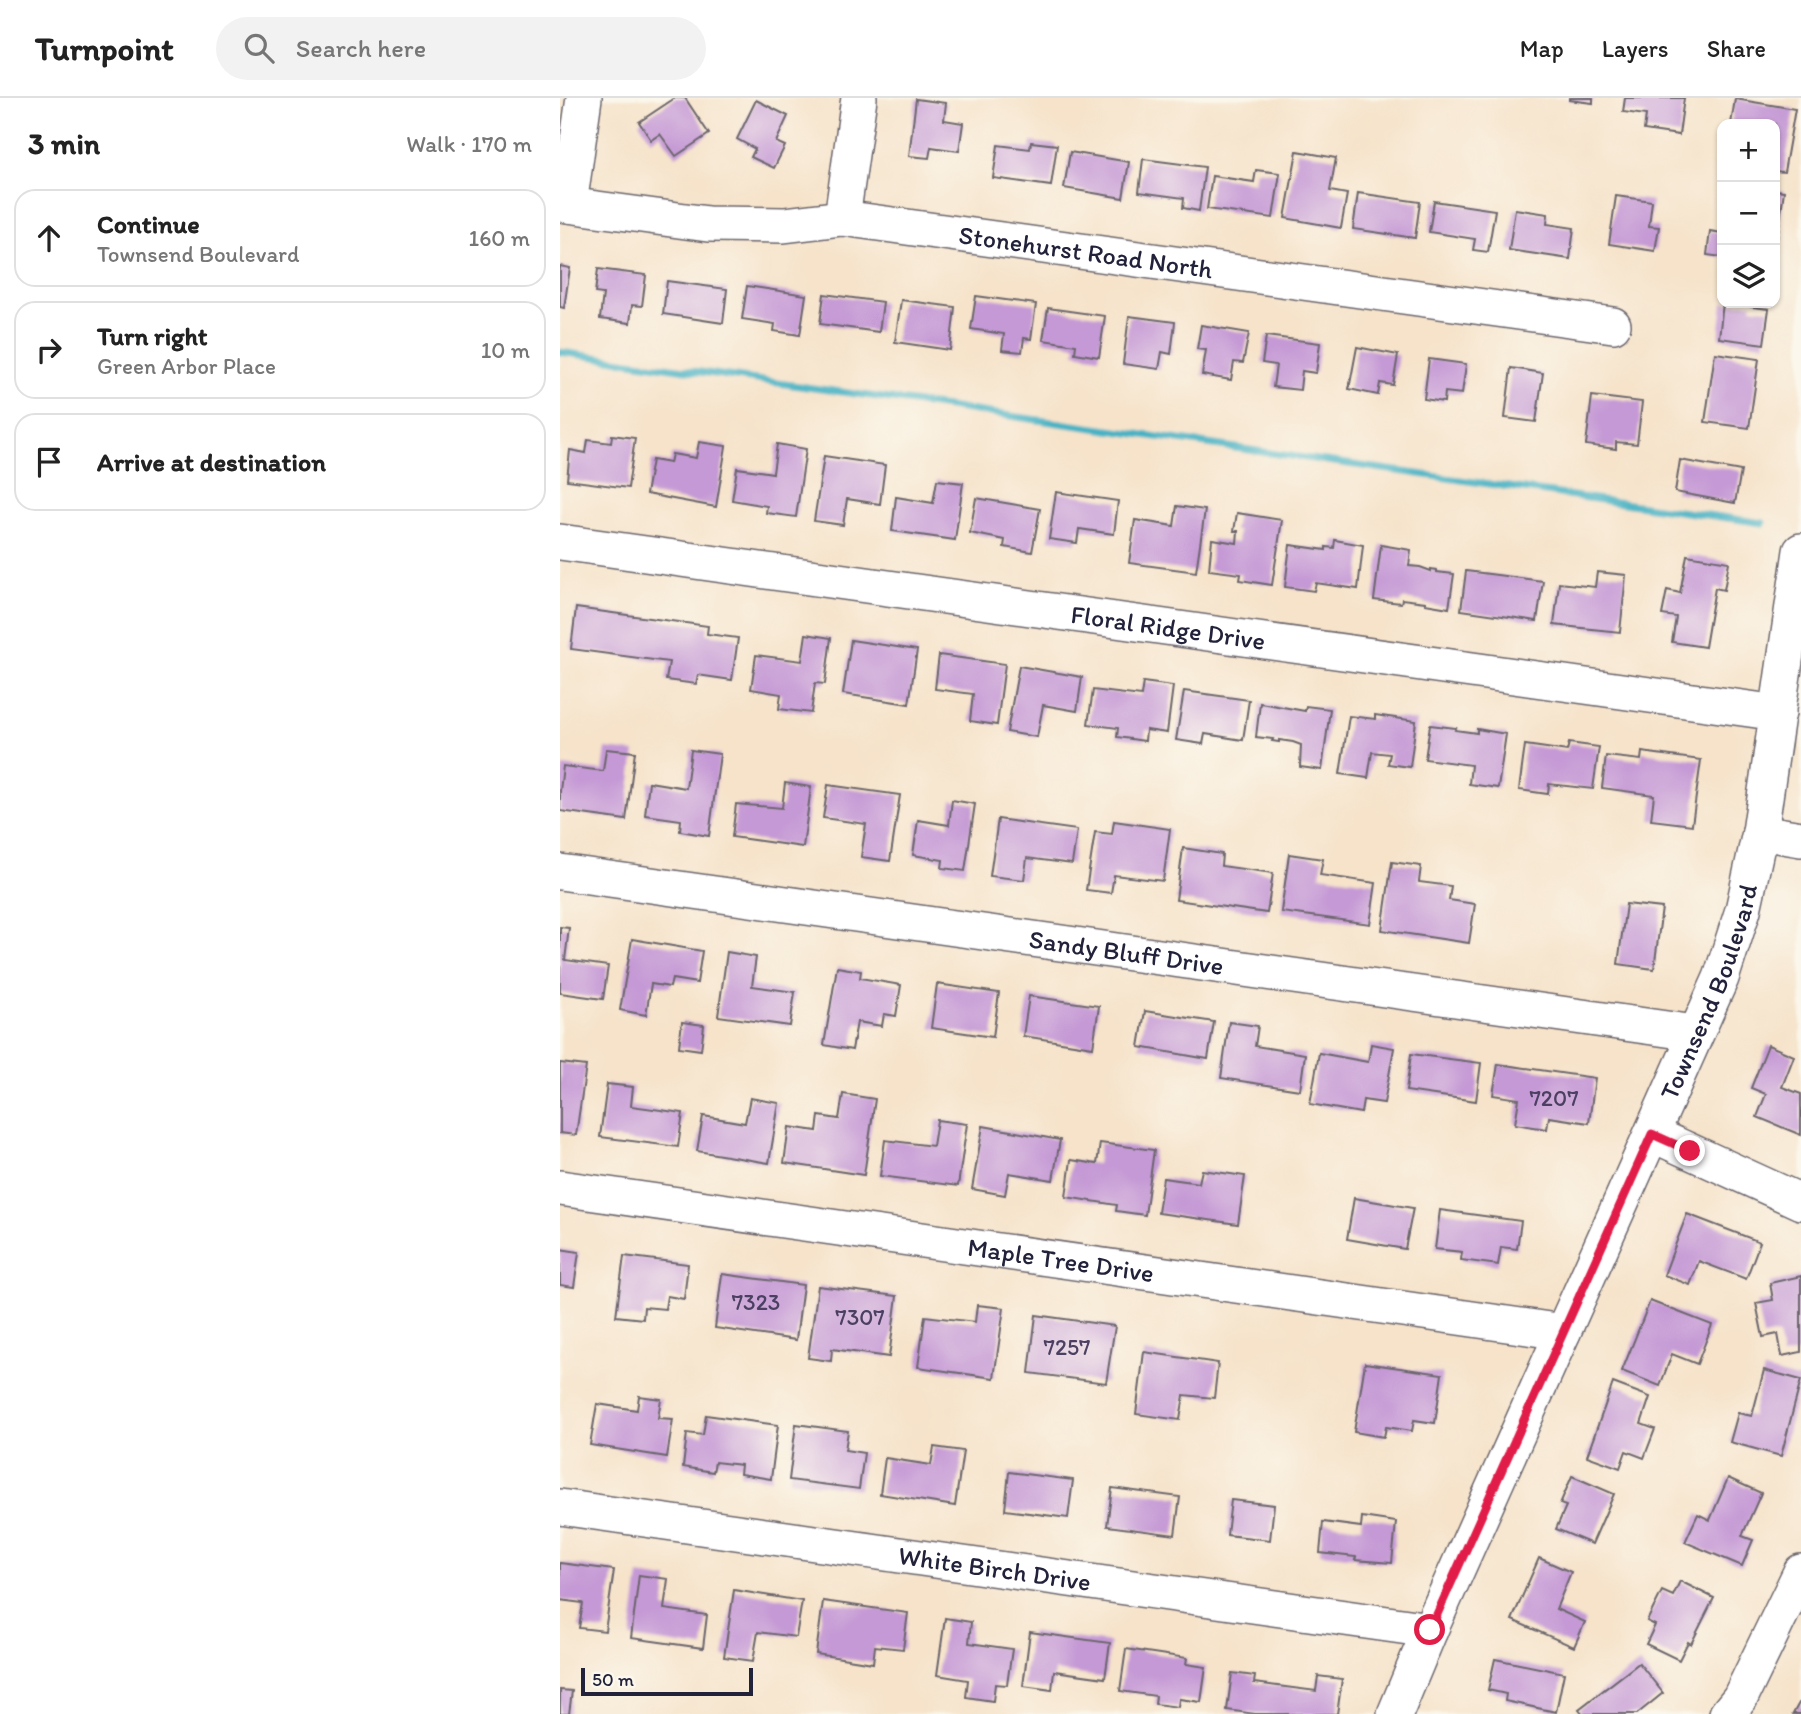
<!DOCTYPE html>
<html lang="en">
<head>
<meta charset="utf-8">
<style>
	body { margin:0; font-family:Itim,sans-serif; background:#f2f2f2; color:#222 }
	.controls { position:absolute; right:21px; top:21px; display:grid; overflow:hidden; border-radius:14px; box-shadow:0 2px 5px #0004 }
	.controls button { width:63px; height:63px; display:grid; place-items:center; padding:0; border:0; border-bottom:2px solid #e0e0e0; background:#fff; color:#222; font:35px sans-serif }
	.scale { position:absolute; left:21px; bottom:18px; width:172px; box-sizing:border-box; padding-left:7px; border:4px solid #22223b; border-top:0; font-size:19px; line-height:24px; white-space:nowrap; color:#22223b; -webkit-text-stroke:5px #fbf7ec; paint-order:stroke }
	.stop { position:absolute; width:21px; height:21px; margin:-16px; border:5px solid #e11d48; border-radius:50%; background:#fff }
	.stop.end { background:#e11d48; border-color:#fff; box-shadow:0 2px 7px #0008 }
	.list { margin:0; padding:0; list-style:none }
	h2 { display:flex; justify-content:space-between; align-items:center; height:91px; margin:0; padding:0 28px; font-size:30px }
	h2 small { font-size:23px; font-weight:400; color:#767676 }
	.list li { display:grid; grid-template-columns:46px 1fr auto; gap:21px; align-items:center; box-sizing:border-box; height:98px; margin:0 14px 14px; padding:0 14px; border:2px solid #e0e0e0; border-radius:21px }
	.list b { display:block; font-size:26px; white-space:nowrap }
	.list p { margin:0; font-size:23px; white-space:nowrap; color:#767676 }
	.list em { font-size:23px; font-style:normal; color:#767676 }
	.icon { flex:none; width:38px; height:38px; fill:none; stroke:currentColor; stroke-width:2; stroke-linecap:round; stroke-linejoin:round }
	.map { position:relative; flex:none; width:1241px; height:1616px; overflow:hidden }
	header { display:flex; align-items:center; gap:42px; box-sizing:border-box; height:98px; padding:0 35px; background:#fff; border-bottom:2px solid #e0e0e0 }
	header strong { font-size:33px }
	nav { display:flex; gap:38px; margin-inline-start:auto; font-size:24px }
	.search { width:490px; height:63px; background:#f2f2f2; display:flex; align-items:center; gap:18px; box-sizing:border-box; padding:0 24px; border-radius:38px; color:#767676; font-size:26px }
	main { display:flex }
	aside { flex:1; background:#fff }
	.map>svg:first-child { display:block }
	.lines { fill:none; stroke-linecap:round; stroke-linejoin:round }
	.stream { stroke:#46b2c4; stroke-width:7 }
	.building { fill:#c599d5 }
	.minor-casing { stroke:#6c666d; stroke-width:38 }
	.minor { stroke:#fff; stroke-width:35 }
	.route { stroke:#e11d48; stroke-width:9 }
	.labels { text-anchor:middle; stroke-width:5; stroke-linejoin:round; paint-order:stroke }
	.number-label { font-size:23px; fill:#4b4062 }
	.street-label { font-size:26px; fill:#22223b; stroke:#fbf7ec }
</style>
</head>
<body>
<header>
<strong>Turnpoint</strong>
<div class="search"><svg class="icon" aria-label="search" viewBox="0 0 24 24"><circle cx="10" cy="10" r="6"/><path d="M15 15l6 6"/></svg>Search here</div>
<nav><a>Map</a><a>Layers</a><a>Share</a></nav>
</header>
<main>
<aside>
<h2>3 min<small>Walk · 170 m</small></h2>
<ul class="list">
<li><svg class="icon" aria-label="ahead" viewBox="0 0 24 24"><path d="M12 20V5M6 11l6-6 6 6"/></svg><div><b>Continue</b><p>Townsend Boulevard</p></div><em>160 m</em></li>
<li><svg class="icon" aria-label="right" viewBox="0 0 24 24"><path d="M7 20v-9h11M14 6l5 5-5 5"/></svg><div><b>Turn right</b><p>Green Arbor Place</p></div><em>10 m</em></li>
<li><svg class="icon" aria-label="arrive" viewBox="0 0 24 24"><path d="M6 21V4h12l-3 4 3 4H6"/></svg><div><b>Arrive at destination</b></div></li>
</ul>
</aside>
<div class="map">
<svg width="1241" height="1616" viewBox="0 0 1241 1616">
	<rect width="100%" height="100%" fill="#fbf7ec"/>
	<filter id="ink" filterUnits="userSpaceOnUse"><feTurbulence type="fractalNoise" baseFrequency=".0143" numOctaves="2"/><feDisplacementMap in="SourceGraphic" scale="14" xChannelSelector="R" yChannelSelector="G"/><feConvolveMatrix kernelMatrix="1 2 1 2 8 2 1 2 1" color-interpolation-filters="sRGB"/></filter>
	<filter id="wash" filterUnits="userSpaceOnUse"><feTurbulence type="fractalNoise" baseFrequency=".00686" numOctaves="4" result="noise"/><feDisplacementMap in="SourceGraphic" scale="28" xChannelSelector="R" yChannelSelector="G"/><feGaussianBlur stdDeviation="1.57" result="paint"/><feColorMatrix in="noise" values="0 0 0 0 0 0 0 0 0 0 0 0 0 0 0 0 0 1.4 0 .05"/><feComposite in="paint" operator="in"/></filter>
	<g filter="url(#wash)">
		<rect width="100%" height="100%" fill="#f6e3ca"/>
		<g class="lines">
			<!-- stream -->
			<polyline class="stream" points="0,254 1203,425"/>
		</g>
		<g id="blocks">
			<!-- building -->
			<g class="building">
				<polygon points="115,0 125,0 149,36 116,58 100,36 91,42 79,24"/>
				<polygon points="1009,0 1033,0 1033,5 1009,2"/>
				<polygon points="1065,0 1124,0 1119,37 1084,32 1086,17 1063,14"/>
				<polygon points="356,1 386,5 384,22 403,25 399,53 371,49 369,60 349,58"/>
				<polygon points="1175,1 1235,11 1224,74 1215,73 1215,26 1171,26"/>
				<polygon points="196,2 228,18 216,44 225,48 214,70 191,59 195,51 177,41"/>
				<polygon points="471,44 497,47 491,88 433,80 438,47 470,51"/>
				<polygon points="737,53 776,60 770,93 787,96 781,130 725,120"/>
				<polygon points="510,54 569,64 563,100 504,90"/>
				<polygon points="583,61 645,69 639,113 623,110 624,100 579,94"/>
				<polygon points="696,72 720,75 713,120 647,111 652,78 694,84"/>
				<polygon points="1215,92 1224,93 1216,149 1215,148"/>
				<polygon points="798,95 860,104 855,140 793,131"/>
				<polygon points="1056,98 1092,103 1089,128 1099,129 1095,153 1049,146"/>
				<polygon points="874,103 935,112 928,154 913,152 915,141 869,134"/>
				<polygon points="955,111 988,116 987,126 1014,130 1010,161 949,152"/>
				<polygon points="1150,133 1162,135 1162,159 1147,157"/>
				<polygon points="0,168 10,170 4,210 0,209"/>
				<polygon points="38,171 86,177 82,208 72,207 70,225 40,221 43,196 35,195"/>
				<polygon points="107,183 167,191 163,225 103,216"/>
				<polygon points="187,188 246,197 240,237 214,233 215,226 182,221"/>
				<polygon points="264,196 323,204 319,234 260,226"/>
				<polygon points="416,198 476,206 471,241 464,240 462,254 442,252 444,236 411,231"/>
				<polygon points="341,202 395,209 390,252 335,244"/>
				<polygon points="1163,205 1192,205 1191,209 1209,211 1204,246 1159,240"/>
				<polygon points="488,210 545,218 539,259 515,255 516,247 483,242"/>
				<polygon points="569,218 615,224 611,256 602,254 599,271 563,266"/>
				<polygon points="641,227 689,235 683,265 674,264 671,282 642,277 646,252 637,251"/>
				<polygon points="706,238 760,245 756,275 742,273 740,292 713,289 716,267 702,265"/>
				<polygon points="797,249 838,257 833,287 820,285 818,297 789,291"/>
				<polygon points="1155,255 1199,261 1189,330 1145,324"/>
				<polygon points="869,261 906,266 902,296 885,294 884,304 864,301"/>
				<polygon points="951,270 983,275 976,324 945,320"/>
				<polygon points="1032,298 1082,304 1077,346 1056,344 1056,351 1026,347"/>
				<polygon points="52,337 75,340 68,390 7,382 10,352 26,355 28,342 51,345"/>
				<polygon points="139,344 166,348 156,409 86,396 92,362 110,365 112,356 136,360"/>
				<polygon points="217,346 246,351 236,419 206,415 207,408 172,402 177,370 213,375"/>
				<polygon points="264,358 325,367 320,406 287,401 283,427 254,423"/>
				<polygon points="1120,362 1181,373 1175,405 1115,394"/>
				<polygon points="377,382 403,385 395,442 332,433 336,399 373,405"/>
				<polygon points="496,394 558,403 554,436 519,431 517,445 489,441"/>
				<polygon points="416,400 480,411 472,454 444,449 445,442 410,435"/>
				<polygon points="617,408 645,412 636,474 569,465 575,422 614,428"/>
				<polygon points="677,415 722,422 712,487 680,482 681,476 649,472 652,441 677,445 678,433 674,433"/>
				<polygon points="775,442 803,447 798,491 756,485 754,493 725,489 730,447 766,452 766,449 774,450"/>
				<polygon points="821,447 851,452 849,468 860,469 871,473 871,471 877,472 877,474 894,476 889,510 865,506 865,504 842,501 841,505 814,502"/>
				<polygon points="1127,457 1169,464 1164,492 1155,490 1145,549 1112,544 1116,519 1102,517 1107,492 1120,495"/>
				<polygon points="906,473 983,483 977,523 901,512"/>
				<polygon points="1037,474 1066,477 1060,534 994,527 999,485 1035,489"/>
				<polygon points="16,510 148,528 147,536 178,540 172,582 138,577 136,586 106,582 109,564 11,551"/>
				<polygon points="246,536 271,540 265,586 255,585 251,615 219,611 221,596 191,591 196,557 242,563"/>
				<polygon points="291,542 357,552 349,606 283,596"/>
				<polygon points="379,557 445,566 437,627 410,623 413,596 375,591"/>
				<polygon points="459,568 522,579 517,613 483,607 477,639 447,634"/>
				<polygon points="583,584 613,588 607,635 586,632 585,643 557,639 558,630 528,626 533,592 581,598"/>
				<polygon points="624,593 689,602 683,642 645,636 643,646 616,642"/>
				<polygon points="700,605 745,613 746,608 770,611 762,672 740,669 741,647 733,644 719,642 719,644 712,643 713,641 696,639"/>
				<polygon points="815,617 856,623 850,669 828,666 830,656 812,654 808,680 780,676 789,618 815,621"/>
				<polygon points="870,627 896,630 895,632 917,635 917,631 946,636 938,690 909,686 911,667 865,661"/>
				<polygon points="1009,645 1039,649 1033,691 989,686 988,696 959,692 965,647 1007,653"/>
				<polygon points="46,651 75,654 66,722 0,713 0,693 3,668 43,673"/>
				<polygon points="131,652 160,656 149,738 120,733 121,722 85,717 89,684 126,690"/>
				<polygon points="1082,654 1141,662 1132,727 1091,722 1094,697 1042,690 1046,658 1081,662"/>
				<polygon points="225,685 251,689 243,749 172,739 176,706 222,710"/>
				<polygon points="268,687 340,697 330,763 301,759 306,726 263,720"/>
				<polygon points="392,702 415,706 405,773 382,770 383,762 353,757 358,722 389,727"/>
				<polygon points="438,721 517,732 512,766 467,760 464,782 430,778"/>
				<polygon points="554,723 610,731 603,783 554,777 551,795 526,792 535,734 552,736"/>
				<polygon points="623,750 662,756 661,768 713,775 707,815 616,802"/>
				<polygon points="729,756 763,761 760,777 816,785 810,826 721,814"/>
				<polygon points="832,764 861,768 859,784 891,788 889,802 915,806 909,845 822,832"/>
				<polygon points="1066,806 1102,810 1094,871 1058,866"/>
				<polygon points="0,829 9,830 5,862 48,868 43,901 0,895"/>
				<polygon points="72,841 142,853 137,885 112,881 110,889 91,886 86,917 60,912"/>
				<polygon points="167,854 196,859 192,888 235,894 230,928 158,918"/>
				<polygon points="277,869 301,873 300,880 341,887 336,918 324,916 322,928 297,924 292,952 264,947"/>
				<polygon points="377,886 439,895 433,939 371,930"/>
				<polygon points="469,898 539,908 533,949 463,938"/>
				<polygon points="585,913 654,924 648,961 579,949"/>
				<polygon points="122,924 144,927 141,952 119,949"/>
				<polygon points="669,924 698,928 695,948 745,956 740,992 661,980"/>
				<polygon points="811,946 834,950 824,1005 803,1002 801,1015 750,1006 759,955 808,964"/>
				<polygon points="1208,947 1234,958 1222,989 1241,996 1241,1037 1197,1019 1206,996 1191,990"/>
				<polygon points="851,956 921,965 916,1003 846,993"/>
				<polygon points="0,965 26,968 16,1037 0,1035"/>
				<polygon points="938,966 1035,980 1029,1025 989,1019 987,1031 955,1026 959,1001 933,997"/>
				<polygon points="47,986 73,989 71,1008 123,1015 118,1049 40,1039"/>
				<polygon points="283,996 315,1001 304,1077 224,1065 229,1029 257,1033 259,1018 279,1021"/>
				<polygon points="190,1000 219,1005 209,1065 137,1053 143,1018 185,1025"/>
				<polygon points="377,1022 407,1026 398,1088 320,1078 325,1042 373,1048"/>
				<polygon points="423,1028 500,1042 493,1082 449,1075 445,1097 412,1091"/>
				<polygon points="540,1045 594,1052 585,1117 556,1113 557,1107 506,1099 511,1062 537,1066"/>
				<polygon points="642,1072 685,1078 678,1126 598,1115 603,1080 639,1085"/>
				<polygon points="794,1100 853,1110 845,1151 787,1141"/>
				<polygon points="880,1112 961,1123 957,1151 941,1149 938,1167 901,1162 902,1154 875,1151"/>
				<polygon points="1127,1116 1200,1144 1186,1181 1139,1163 1130,1187 1104,1177"/>
				<polygon points="0,1151 19,1154 14,1189 0,1187"/>
				<polygon points="64,1158 128,1166 124,1201 107,1198 105,1211 84,1209 83,1221 56,1218"/>
				<polygon points="162,1176 243,1187 236,1242 155,1230"/>
				<polygon points="1241,1178 1241,1254 1222,1258 1218,1236 1203,1239 1196,1205 1213,1202 1210,1185"/>
				<polygon points="258,1188 337,1198 329,1259 272,1251 271,1263 248,1260"/>
				<polygon points="1090,1203 1152,1227 1137,1266 1112,1256 1100,1288 1062,1273"/>
				<polygon points="417,1207 444,1210 434,1280 358,1269 365,1218 415,1224"/>
				<polygon points="476,1217 555,1228 546,1285 469,1275"/>
				<polygon points="584,1254 658,1265 654,1300 624,1297 620,1322 576,1316"/>
				<polygon points="805,1265 882,1276 875,1325 854,1322 852,1333 826,1329 824,1339 794,1334"/>
				<polygon points="1204,1272 1241,1282 1221,1358 1170,1344 1178,1315 1192,1318"/>
				<polygon points="1053,1285 1090,1299 1081,1326 1095,1331 1084,1360 1066,1353 1060,1370 1027,1358"/>
				<polygon points="79,1298 101,1301 98,1320 113,1321 107,1359 30,1347 37,1306 77,1312"/>
				<polygon points="146,1317 218,1327 211,1381 180,1376 181,1367 155,1364 153,1374 123,1369 127,1335 143,1337"/>
				<polygon points="236,1326 288,1333 285,1352 304,1355 299,1391 229,1382"/>
				<polygon points="374,1349 403,1353 395,1408 320,1396 325,1360 371,1367"/>
				<polygon points="449,1374 513,1382 508,1420 445,1412"/>
				<polygon points="1012,1378 1054,1396 1032,1446 996,1431 1006,1408 1000,1406"/>
				<polygon points="1168,1380 1201,1395 1182,1438 1193,1442 1182,1468 1125,1444 1138,1416 1150,1422"/>
				<polygon points="552,1390 620,1399 615,1437 547,1428"/>
				<polygon points="671,1402 714,1407 710,1442 667,1437"/>
				<polygon points="802,1419 836,1424 832,1465 795,1462 796,1459 760,1455 763,1424 801,1429"/>
				<polygon points="979,1460 1011,1474 996,1511 1025,1524 1014,1549 952,1522"/>
				<polygon points="0,1465 54,1472 45,1533 19,1530 23,1505 0,1502"/>
				<polygon points="79,1477 108,1481 104,1511 147,1517 143,1550 71,1540"/>
				<polygon points="1120,1483 1154,1500 1131,1546 1128,1544 1119,1562 1086,1546 1095,1527 1087,1523 1102,1493 1113,1498"/>
				<polygon points="174,1492 242,1503 236,1539 198,1534 193,1563 164,1559"/>
				<polygon points="263,1503 348,1515 343,1551 315,1548 313,1565 256,1556"/>
				<polygon points="385,1520 411,1524 409,1545 452,1551 447,1587 435,1586 433,1603 406,1599 408,1582 377,1577"/>
				<polygon points="470,1534 550,1545 545,1580 494,1573 492,1592 463,1588"/>
				<polygon points="566,1551 627,1560 626,1566 646,1569 641,1604 619,1601 618,1609 595,1606 596,1598 560,1593"/>
				<polygon points="935,1561 1004,1575 996,1614 945,1603 946,1596 928,1592"/>
				<polygon points="1079,1565 1103,1595 1077,1616 1023,1616 1019,1611"/>
				<polygon points="672,1575 695,1578 694,1585 756,1593 758,1578 782,1581 777,1616 695,1616 667,1612"/>
				<polygon points="0,1592 12,1593 9,1616 0,1616"/>
				<polygon points="1239,1605 1241,1606 1241,1616 1233,1616"/>
			</g>
		</g>
	</g>
	<g filter="url(#ink)">
		<use href="#blocks" fill-opacity="0" stroke="#6c666d" stroke-width="2"/>
		<g class="lines">
			<!-- minor casing -->
			<g class="minor-casing">
				<g id="minor">
					<path id="s1" d="M0,106L148,126L224,127L282,120L1053,227"/>
					<polyline points="9,107 24,0"/>
					<polyline points="282,120 299,0"/>
					<path id="s2" d="M0,444L1218,615"/>
					<polyline points="1200,734 1241,741"/>
					<path id="s3" d="M0,774L1135,935"/>
					<polyline points="1092,1036 1241,1104"/>
					<path id="s4" d="M0,1090L1003,1234"/>
					<path id="s5" d="M0,1409L870,1532"/>
					<path id="s6" d="M835,1616L870,1532L1161,880L1183,812L1200,734L1241,453"/>
					<polyline points="1167,1616 1180,1600 1241,1474"/>
				</g>
			</g>
			<!-- minor -->
			<use href="#minor" class="minor"/>
		</g>
	</g>
	<g class="lines" filter="url(#ink)">
		<!-- route -->
		<polyline class="route" points="870,1532 1092,1036 1130,1053"/>
	</g>
	<g class="labels">
		<!-- number labels -->
		<g class="number-label">
			<text x="994" y="1008">7207</text>
			<text x="196" y="1212">7323</text>
			<text x="300" y="1227">7307</text>
			<text x="507" y="1257">7257</text>
		</g>
		<!-- street labels -->
		<g class="street-label">
			<text dy="9" stroke="none"><textPath href="#s1" startOffset="530">Stonehurst Road North</textPath></text>
			<text dy="9" stroke="none"><textPath href="#s2" startOffset="614">Floral Ridge Drive</textPath></text>
			<text dy="9" stroke="none"><textPath href="#s3" startOffset="572">Sandy Bluff Drive</textPath></text>
			<text dy="9" stroke="none"><textPath href="#s6" startOffset="788">Townsend Boulevard</textPath></text>
			<text dy="9" stroke="none"><textPath href="#s4" startOffset="506">Maple Tree Drive</textPath></text>
			<text dy="9" stroke="none"><textPath href="#s5" startOffset="439">White Birch Drive</textPath></text>
		</g>
	</g>
</svg>
<div class="controls">
<button>+</button>
<button>−</button>
<button><svg class="icon" aria-label="layers" viewBox="0 0 24 24"><path d="M12 4l9 5-9 5-9-5zM3 14l9 5 9-5"/></svg></button>
</div>
<div class="scale">50 m</div>
<div class="stop" style="left:870px;top:1532px"></div>
<div class="stop end" style="left:1130px;top:1053px"></div>
</div>
</main>
</body>
</html>
